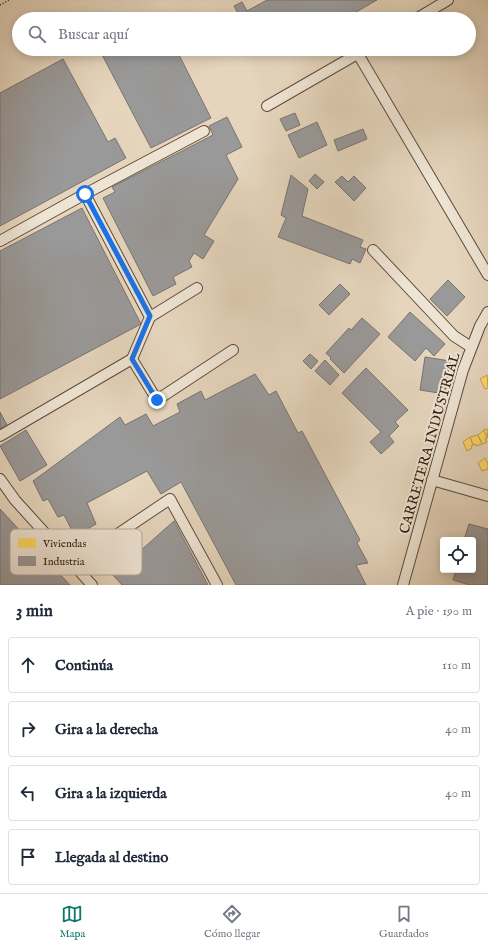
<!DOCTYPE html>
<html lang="es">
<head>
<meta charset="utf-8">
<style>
	body { margin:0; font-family:"IM FELL English",serif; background:#f6f6f7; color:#1f2937 }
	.controls { position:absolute; right:12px; bottom:12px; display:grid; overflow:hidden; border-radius:4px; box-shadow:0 2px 10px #0003 }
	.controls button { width:36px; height:36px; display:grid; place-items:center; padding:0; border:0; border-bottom:1px solid #e0e1e3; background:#fff; color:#1f2937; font:20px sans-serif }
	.stop { position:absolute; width:12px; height:12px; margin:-9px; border:3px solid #1a73e8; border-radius:50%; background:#fff }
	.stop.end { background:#1a73e8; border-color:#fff; box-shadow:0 1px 4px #0008 }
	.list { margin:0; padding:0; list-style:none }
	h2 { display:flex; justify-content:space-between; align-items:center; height:52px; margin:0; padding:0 16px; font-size:17px }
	h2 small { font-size:13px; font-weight:400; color:#747a83 }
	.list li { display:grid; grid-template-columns:26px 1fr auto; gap:12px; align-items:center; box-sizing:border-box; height:56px; margin:0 8px 8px; padding:0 8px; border:1px solid #e0e1e3; border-radius:4px }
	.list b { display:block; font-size:15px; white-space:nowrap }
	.list em { font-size:13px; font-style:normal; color:#747a83 }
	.icon { flex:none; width:22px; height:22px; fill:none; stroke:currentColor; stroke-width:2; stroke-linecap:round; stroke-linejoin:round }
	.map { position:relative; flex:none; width:488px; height:585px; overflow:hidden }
	.search { position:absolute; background:#fff; box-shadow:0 2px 10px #0003; left:12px; right:12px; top:12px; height:44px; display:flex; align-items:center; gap:10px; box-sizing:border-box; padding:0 14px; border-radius:22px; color:#747a83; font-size:15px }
	.sheet { height:308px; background:#fff }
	nav { display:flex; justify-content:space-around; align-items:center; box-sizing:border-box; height:56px; border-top:1px solid #e0e1e3; background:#fff; font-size:11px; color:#747a83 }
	nav a { display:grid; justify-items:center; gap:2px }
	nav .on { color:#0f766e }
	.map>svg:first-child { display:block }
	.homes { fill:#ffd966; stroke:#c2a04c }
	.industry { fill:#999; stroke:#7a746f }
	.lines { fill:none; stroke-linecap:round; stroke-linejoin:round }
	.minor-casing { stroke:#5f4a3a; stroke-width:12 }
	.path { stroke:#321c0e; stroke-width:1.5; stroke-dasharray:1 2; stroke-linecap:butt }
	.minor { stroke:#eee4d4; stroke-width:10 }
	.route { stroke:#1a73e8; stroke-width:5 }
	.labels { text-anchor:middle; stroke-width:4; stroke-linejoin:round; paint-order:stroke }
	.street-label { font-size:14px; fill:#321c0e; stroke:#eee4d4 }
	.key { fill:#eee4d4; stroke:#b6a899; stroke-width:1 }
	.key-label { font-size:11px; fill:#321c0e }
</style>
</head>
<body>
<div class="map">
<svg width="488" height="585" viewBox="0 0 488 585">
	<rect width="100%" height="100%" fill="#e5d5bd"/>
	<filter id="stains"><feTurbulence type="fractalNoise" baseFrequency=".005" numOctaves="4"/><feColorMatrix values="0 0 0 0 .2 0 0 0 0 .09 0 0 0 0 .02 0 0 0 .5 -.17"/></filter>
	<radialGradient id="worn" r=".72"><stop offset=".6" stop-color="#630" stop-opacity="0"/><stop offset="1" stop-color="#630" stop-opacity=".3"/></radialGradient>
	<!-- homes -->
	<g class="homes">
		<polygon points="487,375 488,388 485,389 480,379"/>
		<polygon points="487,429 488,430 487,438 484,430"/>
		<polygon points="484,430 487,438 485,439 487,442 482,444 478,435"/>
		<polygon points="478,435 482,444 476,446 475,444 473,445 470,437"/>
		<polygon points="470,437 473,445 471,446 472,448 467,451 463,442"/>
		<polygon points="485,458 488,464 488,469 482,471 478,463"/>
	</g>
	<!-- industry -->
	<g class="industry">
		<polygon points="267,0 377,0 344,19 241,19 234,6 242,2 247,11"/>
		<polygon points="148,14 152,19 138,19"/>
		<polygon points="99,49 176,49 211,118 151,148"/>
		<polygon points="283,49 293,49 285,53"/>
		<polygon points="63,59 108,142 115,138 126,158 0,226 0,93"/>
		<polygon points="295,113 300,125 286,131 280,119"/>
		<polygon points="227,117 242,147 226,155 238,179 204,235 214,241 203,259 194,253 189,261 192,267 173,277 176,284 153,296 103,198 115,192 112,187 213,135 209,126"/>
		<polygon points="317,122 327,145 299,158 288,135"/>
		<polygon points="363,129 367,139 338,151 334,140"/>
		<polygon points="315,174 324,182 317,189 309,181"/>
		<polygon points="291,175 308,189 302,216 363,240 360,247 366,249 360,263 352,259 350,264 278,237 286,218 281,215"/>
		<polygon points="342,176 348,182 354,176 366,188 354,201 335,182"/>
		<polygon points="82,208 141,324 0,399 0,251"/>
		<polygon points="448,280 465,297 447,316 430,299"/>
		<polygon points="340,284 350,294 329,315 319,305"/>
		<polygon points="410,312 445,344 434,356 426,348 415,361 388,337"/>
		<polygon points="362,318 380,334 344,373 330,359 331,358 326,353 349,328 351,330"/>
		<polygon points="310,354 318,361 311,369 303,361"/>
		<polygon points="425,357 450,361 445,394 420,390"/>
		<polygon points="325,360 339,375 330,385 315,371"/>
		<polygon points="366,368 408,410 395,422 399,426 389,436 394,442 381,454 370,442 381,432 342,393"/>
		<polygon points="255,374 269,395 276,391 298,433 302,431 360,540 357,543 368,563 356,565 366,585 236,585 181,482 161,494 147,471 87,503 96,524 75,536 64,515 58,517 48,499 43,501 33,481 120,417 125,425 146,414 153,426 180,412 177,404 201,391 205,400"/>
		<polygon points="0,412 7,425 0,429"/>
		<polygon points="26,430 47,465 20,481 0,446"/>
		<polygon points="0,509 70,585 0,585"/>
		<polygon points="174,521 208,585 122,585 113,575"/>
		<polygon points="469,524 488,529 488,585 470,585 453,580 456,570 473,570 473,540 464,540"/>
	</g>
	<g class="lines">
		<!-- minor casing -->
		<g class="minor-casing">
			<g id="minor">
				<polyline points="416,19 448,0"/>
				<polyline points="358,54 488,275"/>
				<polyline points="267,106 366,49"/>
				<polyline points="85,194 204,131"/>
				<polyline points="0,241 85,194 150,317 132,359 0,436"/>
				<polyline points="373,250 454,336 471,347"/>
				<polyline points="150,317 197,288"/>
				<polyline points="132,359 157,400 233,350"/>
				<polyline points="0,479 15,500 92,585"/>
				<polyline points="432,480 488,496"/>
				<polyline points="73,564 170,499 217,585"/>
				<polyline points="403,585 463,370 480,326 488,312"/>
			</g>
		</g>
		<!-- path -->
		<polyline class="path" points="0,5 9,0"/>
		<!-- minor -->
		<use href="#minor" class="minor"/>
	</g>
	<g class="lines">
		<!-- route -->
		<polyline class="route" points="85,194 150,316 132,359 157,400"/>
	</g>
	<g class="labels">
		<!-- street labels -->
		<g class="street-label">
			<text transform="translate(429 443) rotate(-74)" y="5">CARRETERA INDUSTRIAL</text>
		</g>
	</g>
	<!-- legend -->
	<rect x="10" y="529" width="132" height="46" rx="6" class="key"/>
	<rect x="18" y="538" width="18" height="10" fill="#ffd966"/>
	<rect x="18" y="556" width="18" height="10" fill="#999"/>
	<g class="key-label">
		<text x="43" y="547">Viviendas</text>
		<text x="43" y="565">Industria</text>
	</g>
	<rect width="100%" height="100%" filter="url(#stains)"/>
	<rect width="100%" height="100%" fill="url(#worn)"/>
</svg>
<div class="controls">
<button><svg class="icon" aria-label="locate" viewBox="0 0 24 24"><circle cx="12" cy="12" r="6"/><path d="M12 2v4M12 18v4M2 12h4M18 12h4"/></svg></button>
</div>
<div class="stop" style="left:85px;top:194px"></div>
<div class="stop end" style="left:157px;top:400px"></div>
<div class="search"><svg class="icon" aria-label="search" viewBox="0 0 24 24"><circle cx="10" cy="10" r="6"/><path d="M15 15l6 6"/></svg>Buscar aquí</div>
</div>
<section class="sheet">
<h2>3 min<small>A pie · 190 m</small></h2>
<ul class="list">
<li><svg class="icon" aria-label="ahead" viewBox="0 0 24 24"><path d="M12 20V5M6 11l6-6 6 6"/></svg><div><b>Continúa</b></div><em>110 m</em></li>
<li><svg class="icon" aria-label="right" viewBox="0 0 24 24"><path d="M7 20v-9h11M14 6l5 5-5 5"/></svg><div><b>Gira a la derecha</b></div><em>40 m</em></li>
<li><svg class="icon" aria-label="left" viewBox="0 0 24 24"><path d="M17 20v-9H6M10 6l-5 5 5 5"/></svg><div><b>Gira a la izquierda</b></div><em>40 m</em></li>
<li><svg class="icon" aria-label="arrive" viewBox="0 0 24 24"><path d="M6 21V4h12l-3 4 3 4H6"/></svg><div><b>Llegada al destino</b></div></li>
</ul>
</section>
<nav>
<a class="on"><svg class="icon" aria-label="map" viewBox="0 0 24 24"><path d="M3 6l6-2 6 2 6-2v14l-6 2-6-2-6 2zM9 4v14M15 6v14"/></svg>Mapa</a>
<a><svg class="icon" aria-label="directions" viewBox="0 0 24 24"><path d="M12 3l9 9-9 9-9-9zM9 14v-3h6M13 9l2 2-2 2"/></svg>Cómo llegar</a>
<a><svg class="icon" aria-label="saved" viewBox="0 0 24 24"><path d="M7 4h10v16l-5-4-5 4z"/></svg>Guardados</a>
</nav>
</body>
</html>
